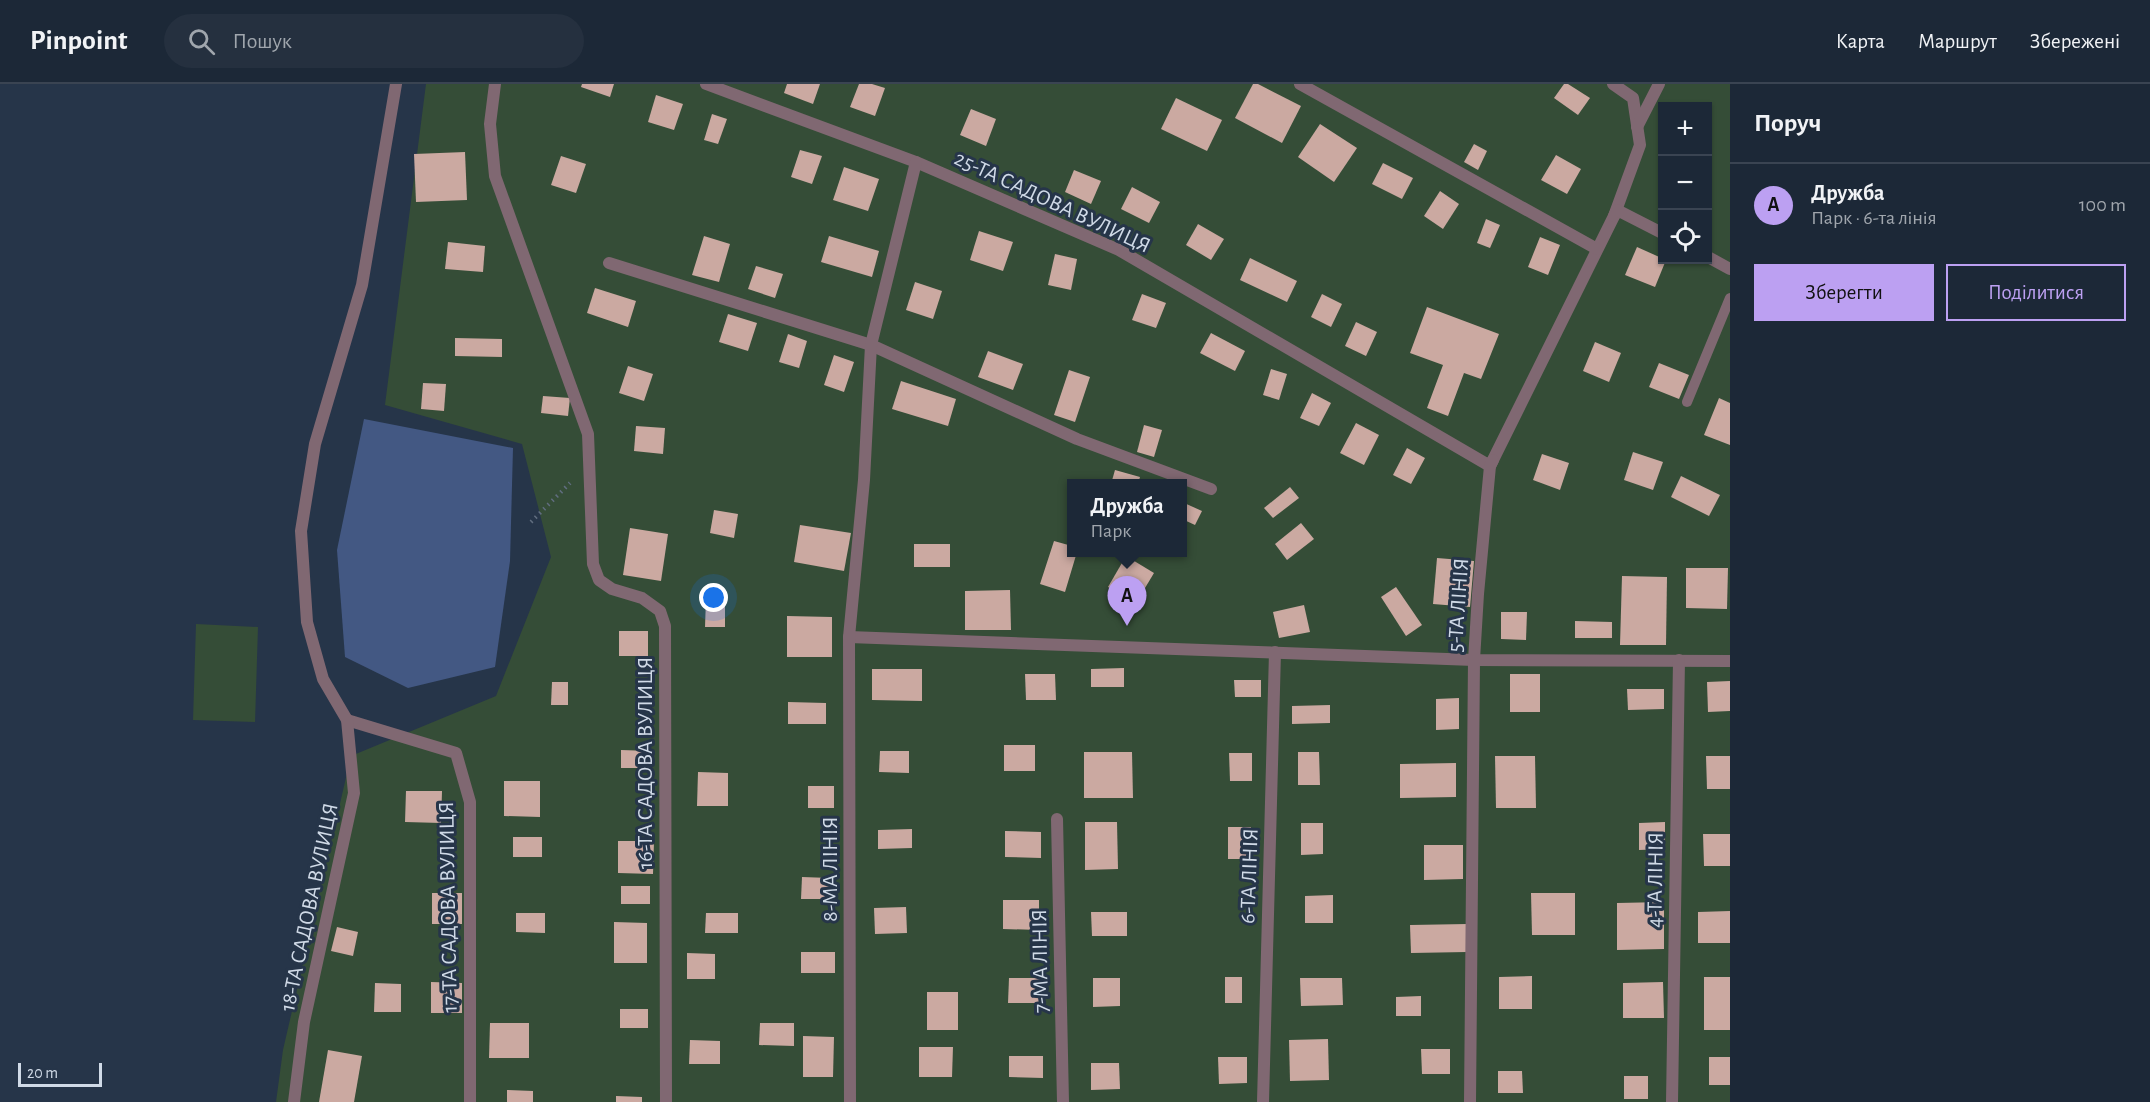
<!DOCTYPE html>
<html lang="uk">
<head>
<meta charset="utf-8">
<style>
	body { margin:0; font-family:"Alegreya Sans",sans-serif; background:#25303f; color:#f1f3f6 }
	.controls { position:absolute; right:18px; top:18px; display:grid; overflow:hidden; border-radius:0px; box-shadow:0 2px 4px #0004 }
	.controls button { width:54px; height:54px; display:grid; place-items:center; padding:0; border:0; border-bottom:2px solid #3a4452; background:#1c2837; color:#f1f3f6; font:30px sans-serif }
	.scale { position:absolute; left:18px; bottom:15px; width:84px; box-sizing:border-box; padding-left:6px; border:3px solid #d0dae7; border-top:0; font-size:16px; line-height:21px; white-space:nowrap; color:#d0dae7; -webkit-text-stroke:4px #263549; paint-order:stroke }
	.you { position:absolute; left:714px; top:514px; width:21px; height:21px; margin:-15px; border:4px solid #fff; border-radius:50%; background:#1a73e8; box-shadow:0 0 0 9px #1a73e833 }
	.badge { display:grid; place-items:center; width:39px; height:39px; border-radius:50%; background:#bca0f2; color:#111; font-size:20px; font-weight:700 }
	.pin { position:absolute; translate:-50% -50px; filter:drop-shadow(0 2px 3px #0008) }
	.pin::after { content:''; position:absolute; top:32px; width:21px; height:18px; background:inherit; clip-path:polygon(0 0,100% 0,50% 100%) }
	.popup { position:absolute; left:1067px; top:395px; width:120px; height:78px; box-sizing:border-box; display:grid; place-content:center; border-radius:0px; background:#1c2837; filter:drop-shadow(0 2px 4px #0005); font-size:20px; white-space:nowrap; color:#a0a6ad }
	.popup b { font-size:22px; color:#f1f3f6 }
	.popup::after { content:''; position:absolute; left:50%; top:100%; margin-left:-12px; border:12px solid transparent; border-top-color:#1c2837 }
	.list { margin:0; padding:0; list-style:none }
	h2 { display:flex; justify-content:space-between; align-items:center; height:78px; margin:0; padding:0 24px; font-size:26px }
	h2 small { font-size:20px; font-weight:400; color:#a0a6ad }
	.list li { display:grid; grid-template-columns:39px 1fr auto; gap:18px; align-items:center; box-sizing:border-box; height:84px; padding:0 24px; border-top:2px solid #3a4452 }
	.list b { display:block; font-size:22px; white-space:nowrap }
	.list p { margin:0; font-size:20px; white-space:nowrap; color:#a0a6ad }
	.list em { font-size:20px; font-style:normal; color:#a0a6ad }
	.actions { display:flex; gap:12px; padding:18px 24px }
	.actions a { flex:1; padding:14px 0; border:2px solid #bca0f2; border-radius:0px; text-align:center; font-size:21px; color:#bca0f2 }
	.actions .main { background:#bca0f2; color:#111 }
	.icon { flex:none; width:33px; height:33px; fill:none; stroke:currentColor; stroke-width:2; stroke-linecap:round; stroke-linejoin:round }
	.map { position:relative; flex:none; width:1730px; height:1018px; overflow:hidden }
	header { display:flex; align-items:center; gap:36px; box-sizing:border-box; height:84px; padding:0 30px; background:#1c2837; border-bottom:2px solid #3a4452 }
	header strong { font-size:28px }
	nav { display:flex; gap:33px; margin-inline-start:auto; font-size:21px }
	.search { width:420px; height:54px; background:#25303f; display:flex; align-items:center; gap:15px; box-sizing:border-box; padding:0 21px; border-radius:33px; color:#a0a6ad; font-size:22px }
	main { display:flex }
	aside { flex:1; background:#1c2837 }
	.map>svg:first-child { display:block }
	.green { fill:#354d37; fill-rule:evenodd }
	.water { fill:#435883 }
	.building { fill:#cba9a1 }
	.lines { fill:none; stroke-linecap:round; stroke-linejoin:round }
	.path { stroke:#606d7f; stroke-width:4; stroke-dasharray:1.5 4.5; stroke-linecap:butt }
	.service { stroke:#806872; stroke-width:10 }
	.minor { stroke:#806872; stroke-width:12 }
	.labels { text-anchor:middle; stroke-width:6; stroke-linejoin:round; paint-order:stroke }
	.street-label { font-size:22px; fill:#d0dae7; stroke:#263549 }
</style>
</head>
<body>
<header>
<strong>Pinpoint</strong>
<div class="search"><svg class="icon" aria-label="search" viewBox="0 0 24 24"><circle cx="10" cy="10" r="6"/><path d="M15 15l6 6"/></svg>Пошук</div>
<nav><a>Карта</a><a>Маршрут</a><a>Збережені</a></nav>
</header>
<main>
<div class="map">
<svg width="1730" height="1018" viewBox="0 0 1730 1018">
	<rect width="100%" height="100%" fill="#263549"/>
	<!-- green -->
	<g class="green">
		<path d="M426,0H1730V1018H276L283,966L351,672L496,612L551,473L522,360L385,321ZM1662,22H1708V176H1662ZM1072,400H1182V468H1072Z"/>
		<polygon points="196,540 258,543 255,638 193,636"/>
	</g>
	<!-- water -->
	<polygon class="water" points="364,335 513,364 510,477 495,583 408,604 345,573 337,466"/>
	<!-- building -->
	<g class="building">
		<polygon points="582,0 614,0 610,13 581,3"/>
		<polygon points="787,0 820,0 813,20 784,9"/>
		<polygon points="859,0 872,0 885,4 875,32 850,23"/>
		<polygon points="1253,0 1258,0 1301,22 1282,59 1235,34"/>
		<polygon points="1564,0 1568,0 1590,14 1578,31 1554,14"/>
		<polygon points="656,11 683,20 674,46 648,38"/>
		<polygon points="1176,14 1222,36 1207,67 1161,45"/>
		<polygon points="971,25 996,35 986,62 960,51"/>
		<polygon points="712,30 727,35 718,60 704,56"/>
		<polygon points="1320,40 1357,64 1334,98 1298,73"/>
		<polygon points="1474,60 1487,67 1478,86 1464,78"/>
		<polygon points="800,66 822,72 812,100 791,93"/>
		<polygon points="465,68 467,116 416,118 414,70"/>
		<polygon points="1556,71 1581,85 1567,110 1541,96"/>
		<polygon points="561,72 586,80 576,109 551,101"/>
		<polygon points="1383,79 1413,94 1402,115 1372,100"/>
		<polygon points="844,83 879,95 868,127 833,116"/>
		<polygon points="1074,86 1101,97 1091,120 1065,108"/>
		<polygon points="1132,103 1160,118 1149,139 1121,125"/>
		<polygon points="1440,107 1459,120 1443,145 1424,132"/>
		<polygon points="1486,135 1500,141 1490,164 1477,159"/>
		<polygon points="1198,140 1224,155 1211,176 1186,161"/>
		<polygon points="979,147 1013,158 1003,187 970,176"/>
		<polygon points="704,152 730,160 719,198 692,191"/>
		<polygon points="829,152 879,167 872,193 821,178"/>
		<polygon points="1540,153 1560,161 1548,191 1528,183"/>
		<polygon points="448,158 485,162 483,188 445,185"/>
		<polygon points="1637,163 1666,176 1655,203 1625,191"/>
		<polygon points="1055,170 1077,175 1071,206 1048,201"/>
		<polygon points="1250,174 1297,197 1287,218 1240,196"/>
		<polygon points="756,182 783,190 775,214 748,205"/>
		<polygon points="915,198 942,207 933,235 906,226"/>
		<polygon points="595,204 636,217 628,243 587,229"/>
		<polygon points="1142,210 1166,219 1156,244 1132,236"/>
		<polygon points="1322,210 1342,220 1331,243 1311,233"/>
		<polygon points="1427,223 1499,250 1481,295 1464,289 1448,332 1427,324 1443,281 1410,269"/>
		<polygon points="728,230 757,239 748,267 719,258"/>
		<polygon points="1356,238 1377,248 1366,272 1345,262"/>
		<polygon points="1211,249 1245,267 1235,287 1200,269"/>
		<polygon points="788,250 807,257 799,284 779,278"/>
		<polygon points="455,254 502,255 502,273 455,272"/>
		<polygon points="1595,258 1621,269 1609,298 1583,287"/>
		<polygon points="988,267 1023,280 1013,306 978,293"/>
		<polygon points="834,271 854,278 844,308 824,301"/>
		<polygon points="1659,279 1689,291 1679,315 1649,303"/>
		<polygon points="628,282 653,290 644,317 619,309"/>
		<polygon points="1271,285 1287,290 1279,316 1263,311"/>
		<polygon points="1069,286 1090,293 1075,338 1054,331"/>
		<polygon points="901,297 956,315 948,342 892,325"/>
		<polygon points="423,299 446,300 444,327 421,325"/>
		<polygon points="1312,309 1331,319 1319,342 1300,334"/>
		<polygon points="543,312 570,314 568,332 541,329"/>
		<polygon points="1719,314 1730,319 1730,361 1704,351"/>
		<polygon points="1356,339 1379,351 1364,381 1340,369"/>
		<polygon points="1144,341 1162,346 1154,373 1137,368"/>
		<polygon points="636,342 665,344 663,370 634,367"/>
		<polygon points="1407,364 1425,374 1411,400 1393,391"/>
		<polygon points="1633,368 1663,378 1653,406 1624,396"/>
		<polygon points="1542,370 1569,379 1560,406 1533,396"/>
		<polygon points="1115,386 1140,393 1138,400 1111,400"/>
		<polygon points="1681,392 1720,411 1709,432 1671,413"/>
		<polygon points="1290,403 1299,414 1273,434 1264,424"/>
		<polygon points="1182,418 1202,427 1195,441 1182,435"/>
		<polygon points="714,426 738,430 734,454 710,449"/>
		<polygon points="1301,439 1314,455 1287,476 1275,460"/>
		<polygon points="800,441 851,449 844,487 794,478"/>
		<polygon points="630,444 668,450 661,497 623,491"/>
		<polygon points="1054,457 1072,462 1072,468 1077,468 1065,508 1040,500"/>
		<rect x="914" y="460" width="36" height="23"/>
		<polygon points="1126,472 1154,489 1136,519 1108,503"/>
		<polygon points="1437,474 1474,477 1470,523 1433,520"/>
		<polygon points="1686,484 1728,484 1727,525 1686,524"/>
		<polygon points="1622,492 1667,493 1666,561 1620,561"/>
		<polygon points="1396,503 1422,541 1406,552 1381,513"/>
		<polygon points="1010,506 1011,546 965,546 965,507"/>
		<polygon points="706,515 725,515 725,543 705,543"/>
		<polygon points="1304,521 1310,548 1279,554 1273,528"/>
		<polygon points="1501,528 1527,528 1526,556 1501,555"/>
		<polygon points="787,532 832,533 832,573 787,573"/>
		<polygon points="1575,537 1612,538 1612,554 1575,554"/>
		<rect x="619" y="547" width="29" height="25"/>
		<polygon points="1124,584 1124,603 1091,603 1091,585"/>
		<polygon points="872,585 922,585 922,617 872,616"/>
		<polygon points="1025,590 1055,590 1056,616 1026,616"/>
		<rect x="1510" y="590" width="30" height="38"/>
		<polygon points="1234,596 1261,596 1261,613 1235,613"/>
		<polygon points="1730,597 1730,627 1708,628 1707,598"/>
		<polygon points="552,598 568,598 568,621 551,621"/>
		<polygon points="1627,605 1664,605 1664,625 1628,626"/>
		<polygon points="1459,614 1459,645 1436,646 1436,615"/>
		<polygon points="788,618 826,619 826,640 788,640"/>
		<polygon points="1330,621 1330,639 1292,640 1292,622"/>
		<rect x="1004" y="661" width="31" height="26"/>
		<polygon points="621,666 651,667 650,684 621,684"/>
		<polygon points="880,667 909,667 909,689 879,688"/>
		<polygon points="1084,668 1132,668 1133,714 1084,714"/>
		<polygon points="1298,668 1319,668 1320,701 1298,701"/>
		<polygon points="1229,669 1252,669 1252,697 1230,697"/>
		<polygon points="1495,672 1535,672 1536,724 1496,724"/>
		<polygon points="1706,672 1730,672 1730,705 1707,705"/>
		<polygon points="1456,679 1456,713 1400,714 1400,680"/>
		<polygon points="698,688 728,689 728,722 697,722"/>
		<polygon points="504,697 540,697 540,733 504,732"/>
		<rect x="808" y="702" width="26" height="22"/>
		<polygon points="406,707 442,707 441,739 405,738"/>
		<polygon points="1085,738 1117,738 1118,785 1085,786"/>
		<polygon points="1665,738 1665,765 1639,766 1639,739"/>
		<polygon points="1301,739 1323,739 1323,770 1301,771"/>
		<rect x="1228" y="743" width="23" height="32"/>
		<polygon points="912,745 912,764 878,765 878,746"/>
		<polygon points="1005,747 1041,748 1041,774 1005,773"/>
		<polygon points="1703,750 1730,750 1730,782 1704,782"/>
		<rect x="513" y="753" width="29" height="20"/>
		<polygon points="618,757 654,757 653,790 618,789"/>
		<polygon points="1424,761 1463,761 1463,795 1424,796"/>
		<polygon points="802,793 830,794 830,815 801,815"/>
		<rect x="621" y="802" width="29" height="18"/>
		<rect x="432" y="809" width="30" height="31"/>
		<polygon points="1531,809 1575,809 1575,851 1532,851"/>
		<polygon points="1333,811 1333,839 1305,839 1305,812"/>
		<polygon points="1003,816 1039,816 1039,846 1003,845"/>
		<polygon points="1664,818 1664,865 1617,866 1617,819"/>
		<polygon points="906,823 907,849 875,850 874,824"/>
		<polygon points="1730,827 1730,859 1698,859 1698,828"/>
		<polygon points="1091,828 1127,828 1127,852 1092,852"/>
		<polygon points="516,829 545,829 545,849 516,848"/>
		<polygon points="706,829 738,829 738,849 705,849"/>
		<polygon points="614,838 647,839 647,879 614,879"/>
		<polygon points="1467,840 1467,868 1411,869 1410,841"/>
		<polygon points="337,843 358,848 353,872 331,867"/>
		<rect x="801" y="868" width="34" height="21"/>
		<polygon points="687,869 715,870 715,895 687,895"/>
		<polygon points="1532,892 1532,925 1499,925 1499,893"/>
		<rect x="1225" y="893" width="17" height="26"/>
		<rect x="1704" y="893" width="26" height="53"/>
		<polygon points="1009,894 1041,894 1041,919 1008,919"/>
		<polygon points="1093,894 1120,894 1120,922 1093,923"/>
		<polygon points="1300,894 1342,894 1343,921 1301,922"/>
		<polygon points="431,898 462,899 462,929 431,929"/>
		<polygon points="1663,898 1664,934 1623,934 1623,899"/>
		<polygon points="375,899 401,900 401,928 374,928"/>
		<rect x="927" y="908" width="31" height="38"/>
		<polygon points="1421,912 1421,932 1396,932 1396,913"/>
		<rect x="620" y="925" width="28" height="19"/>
		<polygon points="490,939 529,939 529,974 489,974"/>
		<polygon points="760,939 794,939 794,962 759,961"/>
		<polygon points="803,952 834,953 833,993 803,993"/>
		<polygon points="1328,955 1329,996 1290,997 1289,956"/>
		<polygon points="690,956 720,957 720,980 689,980"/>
		<polygon points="919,963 953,963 952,993 919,993"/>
		<polygon points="1421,965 1450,965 1450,990 1422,990"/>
		<polygon points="328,966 362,972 354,1018 319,1018"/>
		<polygon points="1009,972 1043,972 1043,994 1009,993"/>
		<polygon points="1218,973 1247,973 1247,999 1219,1000"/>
		<rect x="1709" y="973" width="21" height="28"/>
		<polygon points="1091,979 1119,979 1120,1005 1091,1006"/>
		<polygon points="1498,987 1522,987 1523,1009 1498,1009"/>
		<rect x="1624" y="992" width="24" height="23"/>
		<polygon points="507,1006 533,1007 533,1018 507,1018"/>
		<polygon points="616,1012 642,1013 642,1018 616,1018"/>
	</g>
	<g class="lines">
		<!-- path -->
		<polyline class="path" points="531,438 570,399"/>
		<!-- service -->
		<polyline class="service" points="1687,318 1730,214"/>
		<!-- minor -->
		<g class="minor">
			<polyline points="495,0 490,40 495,92 588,350 593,480 599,496 612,505 642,514 660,527 665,542 666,1018"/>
			<polyline points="706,0 916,78 1119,166 1490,382 1617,126"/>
			<polyline points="1300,0 1597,165"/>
			<polyline points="1613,0 1633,14 1640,61 1614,132"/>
			<polyline points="1637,43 1659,0"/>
			<polyline points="1617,126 1662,149"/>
			<polyline points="1708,173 1730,185"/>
			<polyline points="609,179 871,261 1077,355 1211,405"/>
			<polyline points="849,553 1474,576 1730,577"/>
			<polyline points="347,636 456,669 470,718 470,1018"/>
			<polyline points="1057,735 1063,1018"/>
			<polyline points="294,1018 304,938 354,709 347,636 323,595 307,538 301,447 315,360 362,201 396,0"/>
			<polyline points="850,1018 849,553 864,396 871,261 916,78"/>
			<polyline points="1263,1018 1275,568"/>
			<polyline points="1470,1018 1474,576 1478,510 1490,382 1493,376"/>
			<polyline points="1672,1018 1679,576"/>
		</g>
	</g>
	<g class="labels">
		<!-- street labels -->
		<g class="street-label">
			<text transform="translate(1053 117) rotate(25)" y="8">25-ТА САДОВА ВУЛИЦЯ</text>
			<text transform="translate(1457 521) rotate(-86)" y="8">5-ТА ЛІНІЯ</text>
			<text transform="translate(644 679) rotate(-90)" y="8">16-ТА САДОВА ВУЛИЦЯ</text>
			<text transform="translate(829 785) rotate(-90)" y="8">8-МА ЛІНІЯ</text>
			<text transform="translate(1248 792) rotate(-88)" y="8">6-ТА ЛІНІЯ</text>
			<text transform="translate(1654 796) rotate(-89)" y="8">4-ТА ЛІНІЯ</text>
			<text transform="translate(308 823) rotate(-78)" y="8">18-ТА САДОВА ВУЛИЦЯ</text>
			<text transform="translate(447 823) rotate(-91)" y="8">17-ТА САДОВА ВУЛИЦЯ</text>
			<text transform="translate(1039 877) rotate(-91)" y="8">7-МА ЛІНІЯ</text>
		</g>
	</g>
</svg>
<div class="controls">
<button>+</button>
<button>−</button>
<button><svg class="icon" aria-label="locate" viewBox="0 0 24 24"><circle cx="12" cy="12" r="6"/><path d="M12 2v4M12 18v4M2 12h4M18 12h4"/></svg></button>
</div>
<div class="scale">20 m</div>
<div class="you"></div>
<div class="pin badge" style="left:1127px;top:542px">A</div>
<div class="popup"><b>Дружба</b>Парк</div>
</div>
<aside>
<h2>Поруч<small></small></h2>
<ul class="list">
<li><span class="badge">A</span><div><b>Дружба</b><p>Парк · 6-та лінія</p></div><em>100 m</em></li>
</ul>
<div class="actions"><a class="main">Зберегти</a><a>Поділитися</a></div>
</aside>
</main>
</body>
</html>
